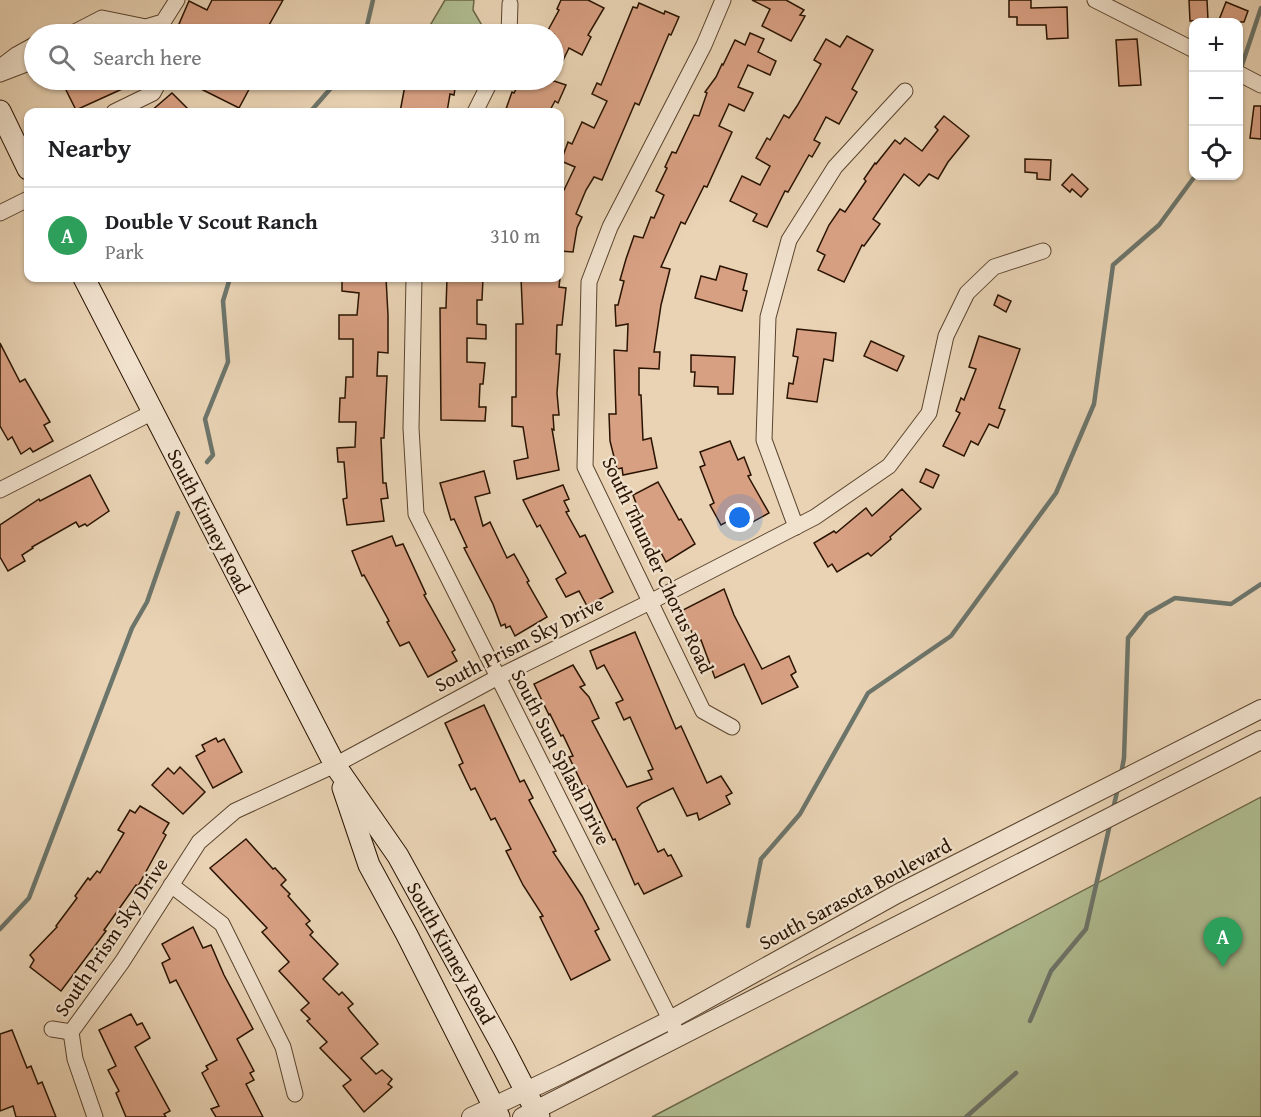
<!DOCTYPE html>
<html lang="en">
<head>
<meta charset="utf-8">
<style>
	body { margin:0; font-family:"Gentium Book Plus",serif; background:#f2f2f2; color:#202124 }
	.controls { position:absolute; right:18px; top:18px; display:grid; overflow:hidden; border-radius:12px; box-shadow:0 2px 4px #0004 }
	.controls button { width:54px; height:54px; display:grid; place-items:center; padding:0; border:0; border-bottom:2px solid #e0e0e0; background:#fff; color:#202124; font:30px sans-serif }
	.you { position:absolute; left:740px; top:518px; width:21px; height:21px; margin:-15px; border:4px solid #fff; border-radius:50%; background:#1a73e8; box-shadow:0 0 0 9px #1a73e833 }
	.badge { display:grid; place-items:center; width:39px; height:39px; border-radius:50%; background:#8f2418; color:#fff; font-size:20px; font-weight:700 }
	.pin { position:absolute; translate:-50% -50px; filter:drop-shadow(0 2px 3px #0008) }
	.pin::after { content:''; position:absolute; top:32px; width:21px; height:18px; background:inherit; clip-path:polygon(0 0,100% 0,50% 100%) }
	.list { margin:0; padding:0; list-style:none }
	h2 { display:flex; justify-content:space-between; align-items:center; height:78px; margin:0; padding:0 24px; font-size:26px }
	h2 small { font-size:20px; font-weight:400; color:#757577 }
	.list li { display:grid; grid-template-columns:39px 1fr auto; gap:18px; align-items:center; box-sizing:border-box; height:96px; padding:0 24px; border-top:2px solid #e0e0e0 }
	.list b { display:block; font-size:22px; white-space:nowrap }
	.list p { margin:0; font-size:20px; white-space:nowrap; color:#757577 }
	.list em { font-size:20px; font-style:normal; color:#757577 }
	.icon { flex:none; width:33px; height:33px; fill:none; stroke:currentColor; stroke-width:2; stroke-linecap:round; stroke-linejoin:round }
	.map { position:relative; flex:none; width:1261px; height:1117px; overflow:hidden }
	.search { position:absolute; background:#fff; box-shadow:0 2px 4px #0004; left:24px; top:24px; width:540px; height:66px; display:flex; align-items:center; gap:15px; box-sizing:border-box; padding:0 21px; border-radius:33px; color:#757577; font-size:22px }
	.panel { position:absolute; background:#fff; box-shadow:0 2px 4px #0004; left:24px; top:108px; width:540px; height:174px; border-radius:12px }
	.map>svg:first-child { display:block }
	.green { fill:#b0be92; stroke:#6c6849; stroke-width:1.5 }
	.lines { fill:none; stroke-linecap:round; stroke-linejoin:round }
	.stream { stroke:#6c756b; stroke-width:4.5 }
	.building { fill:#d8a083; stroke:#291300; stroke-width:1.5 }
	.minor-casing { stroke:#59432d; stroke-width:17 }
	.tertiary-casing { stroke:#59432d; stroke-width:20 }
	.secondary-casing { stroke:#291300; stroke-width:23 }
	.minor { stroke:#f1e2ce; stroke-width:15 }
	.tertiary { stroke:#f1e2ce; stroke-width:18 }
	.secondary { stroke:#f1e2ce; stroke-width:21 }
	.labels { text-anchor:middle; stroke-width:4.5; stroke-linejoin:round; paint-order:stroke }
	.street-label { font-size:20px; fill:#291300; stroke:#f1e2ce }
</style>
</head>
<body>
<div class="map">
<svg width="1261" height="1117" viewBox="0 0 1261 1117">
	<rect width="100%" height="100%" fill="#e9d3b4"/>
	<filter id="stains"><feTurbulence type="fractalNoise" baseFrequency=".00333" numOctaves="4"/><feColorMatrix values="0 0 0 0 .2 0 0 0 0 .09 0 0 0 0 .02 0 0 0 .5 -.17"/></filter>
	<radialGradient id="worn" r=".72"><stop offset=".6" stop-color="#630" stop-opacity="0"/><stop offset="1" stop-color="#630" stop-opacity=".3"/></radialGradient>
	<!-- green -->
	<g class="green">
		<polygon points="445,0 474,0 473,10 487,34 425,34"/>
		<polygon points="1261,797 1261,1117 652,1117"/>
	</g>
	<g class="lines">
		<!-- stream -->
		<g class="stream">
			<polyline points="365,34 373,0"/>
			<polyline points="1240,71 1261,8"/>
			<polyline points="310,112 338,80"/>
			<polyline points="207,462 213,455 205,419 228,362 223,301 230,278"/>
			<polyline points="1121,774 1124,758 1128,638 1147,614 1175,598 1231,604 1261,584"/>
			<polyline points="1113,809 1118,788"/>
			<polyline points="748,926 761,859 800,814 868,693 951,636 1056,493 1094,404 1113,265 1159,225 1195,176"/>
			<polyline points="0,929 29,898 132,628 147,602 178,513"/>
			<polyline points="1030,1021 1051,971 1086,929 1110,824"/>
			<polyline points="966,1117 1016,1073"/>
		</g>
	</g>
	<!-- building -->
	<g class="building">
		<polygon points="212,0 283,0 264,34 209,34 192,26 190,30 179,24 189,1 207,10"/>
		<polygon points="561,0 588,0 604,8 588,35 591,37 582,55 569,48 554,79 554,34 546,34 559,10 557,9"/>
		<polygon points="752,0 786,0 804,10 800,15 805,16 791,41 762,26 770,9"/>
		<polygon points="1009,0 1031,0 1031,8 1067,7 1068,38 1047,39 1046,25 1017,25 1017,17 1009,17"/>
		<polygon points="1189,0 1207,0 1208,20 1190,21"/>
		<polygon points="1226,2 1248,11 1244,22 1228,22 1229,19 1219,20"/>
		<polygon points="639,3 664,14 665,11 679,17 671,35 669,34 639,105 635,103 602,180 594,177 586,190 576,214 582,217 577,228 573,252 560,251 560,188 564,190 575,167 561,161 568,142 572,144 582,122 594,128 607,101 592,94 597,83 601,85 633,7 637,8"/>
		<polygon points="750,33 764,39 758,52 776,61 770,75 748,65 738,87 753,93 744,111 729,104 719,126 732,132 707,187 704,186 685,224 681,222 661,267 670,269 661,305 654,352 660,352 659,369 639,368 639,395 641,395 643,440 651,438 657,468 623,475 622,468 617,469 610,441 609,414 616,414 614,350 627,351 628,324 616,326 615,305 618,305 624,281 620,280 626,259 634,236 643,238 651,217 654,218 664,195 656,191 667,168 665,167 672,152 676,153 694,115 699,116 707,93 705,92 716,77 722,64 723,65 735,40 745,45"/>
		<polygon points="847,36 873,50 852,89 857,92 839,124 826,117 814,140 820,143 812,157 809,155 788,192 785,191 767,227 753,221 757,214 730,201 742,176 760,185 770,166 756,158 767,138 770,140 784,115 789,118 797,106 821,64 814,60 826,39 840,47"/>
		<polygon points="1137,39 1141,85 1119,86 1116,40"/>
		<polygon points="61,80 142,80 76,110"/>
		<polygon points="183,80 254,80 239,108"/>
		<polygon points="406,80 444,80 456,82 454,95 450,94 447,112 400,112"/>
		<polygon points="521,80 551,80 566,85 558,103 555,101 549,112 511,112 506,109 512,92 514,93"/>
		<polygon points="172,93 191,112 150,112"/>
		<polygon points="1254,106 1261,106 1261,139 1250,138"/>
		<polygon points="944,116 969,136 948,162 938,179 929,174 919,186 904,174 873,219 880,224 864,246 862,245 844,282 818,270 825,255 817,251 829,225 840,209 845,212 866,181 864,179 875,163 876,164 895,140 900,144 905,138 922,151 938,130 935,127"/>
		<polygon points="1025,159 1051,160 1050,180 1037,179 1037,173 1025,172"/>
		<polygon points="1072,174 1088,189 1081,197 1072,189 1070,192 1062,185"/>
		<polygon points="720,266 747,274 743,290 747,291 742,311 695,298 701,276 716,280"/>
		<polygon points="342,278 386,278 388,315 388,353 378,352 377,376 387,376 384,438 381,438 383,483 386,483 388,498 381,499 384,521 347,525 343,499 347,498 344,462 338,462 337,448 355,447 356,422 339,422 340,398 345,398 346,377 353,377 353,339 339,339 339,315 357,315 359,293 342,291"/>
		<polygon points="447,278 483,278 482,300 477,300 477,324 486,325 486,339 467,338 467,362 485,363 483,384 480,384 479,407 486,407 485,421 441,420 440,308 446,308"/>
		<polygon points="521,278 560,278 559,287 566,288 562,325 557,325 556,354 560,354 557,393 559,415 553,415 554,430 552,429 559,470 517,479 514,461 528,458 523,427 512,426 512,397 516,397 516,324 523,324"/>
		<polygon points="998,295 1011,301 1006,312 994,305"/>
		<polygon points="797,329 836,333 833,361 824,359 817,402 787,398 789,383 793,384 798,357 793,356"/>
		<polygon points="979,336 1020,349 999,408 1005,410 998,428 989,424 978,445 971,441 964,456 943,446 960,413 956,411 961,398 964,400 976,369 969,367"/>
		<polygon points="871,341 904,356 897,371 864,356"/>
		<polygon points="0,343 20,382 25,379 50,422 44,425 53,441 33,452 30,448 21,454 12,437 8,440 0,426"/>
		<polygon points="691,355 735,357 733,394 718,394 718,387 694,386 695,372 691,372"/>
		<polygon points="730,441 738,460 744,457 751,475 748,476 769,513 740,529 734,518 721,525 710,505 714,503 700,467 705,465 700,452"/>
		<polygon points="926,469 939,475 933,488 920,482"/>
		<polygon points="484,471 490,493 475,497 483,526 490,522 507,558 514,554 529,581 527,582 547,617 515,636 510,626 506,628 505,624 501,626 493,604 464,548 467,547 454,519 451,520 440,483"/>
		<polygon points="90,475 109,511 87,526 85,524 79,527 76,522 32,547 33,548 22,555 25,561 8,571 0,557 0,525 39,499 40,501"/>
		<polygon points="658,482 679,520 681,519 695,544 666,562 659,549 651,552 632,517 640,514 633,495"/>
		<polygon points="563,485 569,499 564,501 569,511 566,512 580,537 585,535 613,592 587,606 579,591 566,597 556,579 566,573 540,525 537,527 523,500"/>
		<polygon points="902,489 921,509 890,537 891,539 871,556 868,553 837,572 832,564 828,567 814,543 834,531 836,533 866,508 872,516"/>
		<polygon points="392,536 396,546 403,544 426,594 424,595 455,650 452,652 457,661 428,677 409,642 400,646 387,622 389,621 364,575 362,576 352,551"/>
		<polygon points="724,589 734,615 762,669 789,656 796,672 791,675 798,687 762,704 744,664 715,678 701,640 697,642 681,611"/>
		<polygon points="635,632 676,729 681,726 707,783 721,776 732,793 726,796 730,804 699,820 697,813 687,816 673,788 642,803 637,808 658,852 664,849 668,856 671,855 682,876 644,894 638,883 635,885 615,839 613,840 587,786 584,788 569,757 573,756 563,735 561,736 550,714 549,715 534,684 573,665 585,685 580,687 589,697 599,718 592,721 627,787 652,779 648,771 653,769 630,717 624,720 616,703 623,700 604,665 597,669 590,651"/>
		<polygon points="484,705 520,782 524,780 533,798 529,800 556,851 553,852 582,896 599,929 595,931 610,960 571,980 540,917 543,916 523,885 506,851 511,849 495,818 491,820 475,788 471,790 459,765 463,763 445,723"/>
		<polygon points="216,738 218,742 224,739 242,772 213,788 196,756 205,751 202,745"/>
		<polygon points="180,767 205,792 183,814 152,785 168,768 174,774"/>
		<polygon points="140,806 169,823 163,833 166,835 138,886 136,885 104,930 106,931 61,991 30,967 34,960 30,955 57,927 56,926 77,898 75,896 88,878 90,880 97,871 100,873 124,833 118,830 130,810 135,813"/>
		<polygon points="246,839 273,869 275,868 286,880 281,885 290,894 288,896 310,921 306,924 313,932 310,935 338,964 323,979 339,995 342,992 353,1004 348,1008 350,1011 378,1044 361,1058 376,1074 382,1070 392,1079 388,1084 392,1087 364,1112 343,1086 351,1080 320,1048 327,1042 307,1021 310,1019 301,1010 309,1003 279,971 289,962 262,932 267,928 210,868"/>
		<polygon points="193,927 203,948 211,945 224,975 253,1029 237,1039 254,1071 250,1073 254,1080 246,1084 263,1117 216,1117 211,1109 219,1106 202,1073 208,1069 206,1066 217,1060 176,980 170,983 162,963 170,959 162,944"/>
		<polygon points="131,1014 137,1025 142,1023 150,1038 135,1047 170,1111 164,1114 166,1117 126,1117 116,1093 119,1091 108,1070 116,1066 99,1030"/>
		<polygon points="12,1030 27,1068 31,1066 38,1084 42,1082 56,1117 16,1117 13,1106 0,1111 0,1034"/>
	</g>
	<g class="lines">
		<!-- minor casing -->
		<g class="minor-casing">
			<g id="minor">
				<polyline points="723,0 704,45 610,227 589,282 585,467 703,711 732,727"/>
				<polyline points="1095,0 1194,50"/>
				<polyline points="71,34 102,18 146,27 163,22 177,0"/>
				<polyline points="509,34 510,4"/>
				<polyline points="0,67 16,55 34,45"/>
				<polyline points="1238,73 1261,85"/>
				<polyline points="0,74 34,61"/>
				<polyline points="114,112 153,93 160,80"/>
				<polyline points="475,112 491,80"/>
				<polyline points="0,213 28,199"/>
				<polyline points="414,278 411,428 416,514 679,1037"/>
				<polyline points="0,490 153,412"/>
				<polyline points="796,527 764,440 768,317 789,240 835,167 905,91"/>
				<polyline points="171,885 222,924 283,1047 295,1094"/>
				<polyline points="52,1029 71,1032"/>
				<polyline points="95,1117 75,1059 71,1032 122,962 199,842 235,811 335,765 498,677 650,602 815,517 889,466 929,413 946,336 967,293 994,267 1043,251"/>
			</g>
		</g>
		<!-- tertiary casing -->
		<g class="tertiary-casing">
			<g id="tertiary">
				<polyline points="471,1117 562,1074 670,1020 897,894 1261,709"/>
				<polyline points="522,1117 1261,740"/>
			</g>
		</g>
		<!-- secondary casing -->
		<g class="secondary-casing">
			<g id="secondary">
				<polyline points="0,111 28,169"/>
				<polyline points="84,278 335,765 398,856 504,1049 539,1117"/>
				<polyline points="343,788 369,865 407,935 499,1117"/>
			</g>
		</g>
		<!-- minor -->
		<use href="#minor" class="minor"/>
		<!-- tertiary -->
		<use href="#tertiary" class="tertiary"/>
		<!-- secondary -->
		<use href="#secondary" class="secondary"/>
	</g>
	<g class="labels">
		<!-- street labels -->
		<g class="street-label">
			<text transform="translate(209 521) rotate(63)" y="7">South Kinney Road</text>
			<text transform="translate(658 565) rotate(65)" y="7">South Thunder Chorus Road</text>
			<text transform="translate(519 644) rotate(-27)" y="7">South Prism Sky Drive</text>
			<text transform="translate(561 757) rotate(63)" y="7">South Sun Splash Drive</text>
			<text transform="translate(855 894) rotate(-28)" y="7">South Sarasota Boulevard</text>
			<text transform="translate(111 937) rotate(-56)" y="7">South Prism Sky Drive</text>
			<text transform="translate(451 953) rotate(61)" y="7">South Kinney Road</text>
		</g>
	</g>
	<rect width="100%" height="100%" filter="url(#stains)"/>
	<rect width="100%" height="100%" fill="url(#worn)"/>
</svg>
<div class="controls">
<button>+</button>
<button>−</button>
<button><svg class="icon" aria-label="locate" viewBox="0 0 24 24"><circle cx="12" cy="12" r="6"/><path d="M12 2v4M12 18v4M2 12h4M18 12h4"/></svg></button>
</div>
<div class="you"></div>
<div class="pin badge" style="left:1223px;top:967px;background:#2e9e5b">A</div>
<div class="search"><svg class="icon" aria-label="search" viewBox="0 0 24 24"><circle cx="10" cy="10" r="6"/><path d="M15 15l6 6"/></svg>Search here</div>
<section class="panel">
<h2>Nearby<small></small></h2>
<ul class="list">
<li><span class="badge" style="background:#2e9e5b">A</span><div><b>Double V Scout Ranch</b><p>Park</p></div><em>310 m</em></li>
</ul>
</section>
</div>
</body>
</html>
